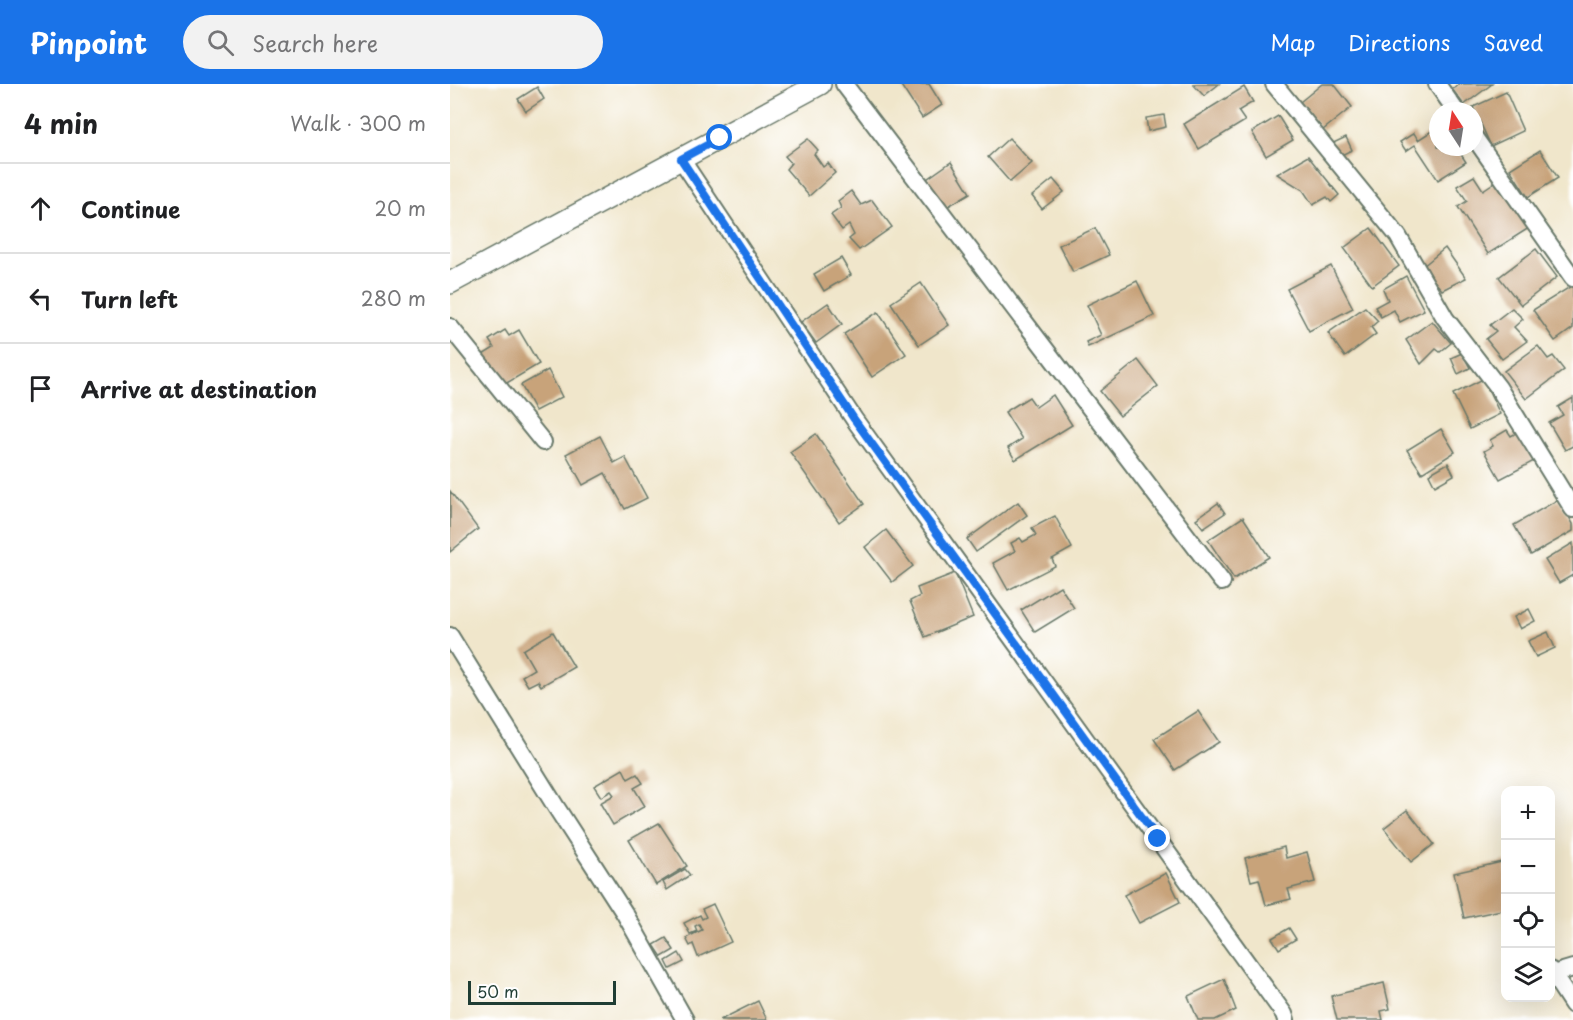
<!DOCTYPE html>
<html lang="en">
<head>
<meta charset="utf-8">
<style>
	body { margin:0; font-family:"Playpen Sans",sans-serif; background:#f2f2f2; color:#202124 }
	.controls { position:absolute; right:18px; bottom:18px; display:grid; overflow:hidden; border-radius:12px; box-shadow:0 6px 24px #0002 }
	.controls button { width:54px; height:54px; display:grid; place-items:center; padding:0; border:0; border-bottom:2px solid #e0e0e0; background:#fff; color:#202124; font:30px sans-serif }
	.compass { position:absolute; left:979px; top:18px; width:54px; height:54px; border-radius:50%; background:#fff; box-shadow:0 6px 24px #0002; rotate:348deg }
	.scale { position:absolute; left:18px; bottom:15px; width:148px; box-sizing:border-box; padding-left:6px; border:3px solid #1f3d34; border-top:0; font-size:16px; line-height:21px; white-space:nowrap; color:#1f3d34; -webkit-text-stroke:4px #fff; paint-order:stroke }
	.stop { position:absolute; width:18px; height:18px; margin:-14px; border:4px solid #1a73e8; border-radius:50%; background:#fff }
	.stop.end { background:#1a73e8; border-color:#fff; box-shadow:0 2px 6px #0008 }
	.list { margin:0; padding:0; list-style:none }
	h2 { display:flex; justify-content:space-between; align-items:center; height:78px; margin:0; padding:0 24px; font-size:26px }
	h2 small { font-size:20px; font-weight:400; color:#757577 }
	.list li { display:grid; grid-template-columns:39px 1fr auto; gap:18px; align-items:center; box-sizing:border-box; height:90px; padding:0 24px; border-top:2px solid #e0e0e0 }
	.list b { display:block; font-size:22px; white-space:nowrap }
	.list em { font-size:20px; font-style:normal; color:#757577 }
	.icon { flex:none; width:33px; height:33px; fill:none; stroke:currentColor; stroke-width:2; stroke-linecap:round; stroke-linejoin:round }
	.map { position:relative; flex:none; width:1123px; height:936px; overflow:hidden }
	header { display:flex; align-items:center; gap:36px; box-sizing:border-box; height:84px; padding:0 30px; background:#1a73e8; color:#fff }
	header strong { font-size:28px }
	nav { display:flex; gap:33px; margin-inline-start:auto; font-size:21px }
	.search { width:420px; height:54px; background:#f2f2f2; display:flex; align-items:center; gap:15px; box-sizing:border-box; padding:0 21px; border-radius:33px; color:#757577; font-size:22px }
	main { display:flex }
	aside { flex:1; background:#fff }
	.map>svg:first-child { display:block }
	.building { fill:#c8a37a }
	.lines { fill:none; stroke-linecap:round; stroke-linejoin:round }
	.minor-casing { stroke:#687869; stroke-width:20 }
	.tertiary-casing { stroke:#687869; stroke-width:24 }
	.minor { stroke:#fff; stroke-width:16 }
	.tertiary { stroke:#fff; stroke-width:21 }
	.route { stroke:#1a73e8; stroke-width:8 }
</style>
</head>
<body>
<header>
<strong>Pinpoint</strong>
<div class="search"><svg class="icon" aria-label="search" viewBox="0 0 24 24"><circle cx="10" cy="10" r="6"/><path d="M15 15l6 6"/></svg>Search here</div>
<nav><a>Map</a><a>Directions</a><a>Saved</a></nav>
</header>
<main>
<aside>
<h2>4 min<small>Walk · 300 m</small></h2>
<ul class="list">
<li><svg class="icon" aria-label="ahead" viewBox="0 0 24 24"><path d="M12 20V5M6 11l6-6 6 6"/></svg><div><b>Continue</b></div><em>20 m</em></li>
<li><svg class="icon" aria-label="left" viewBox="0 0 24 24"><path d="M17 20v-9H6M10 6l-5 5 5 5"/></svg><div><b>Turn left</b></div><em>280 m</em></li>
<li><svg class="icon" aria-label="arrive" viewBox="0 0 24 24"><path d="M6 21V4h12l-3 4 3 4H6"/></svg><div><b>Arrive at destination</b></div></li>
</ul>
</aside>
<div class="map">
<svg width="1123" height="936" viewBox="0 0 1123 936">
	<rect width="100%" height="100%" fill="#fff"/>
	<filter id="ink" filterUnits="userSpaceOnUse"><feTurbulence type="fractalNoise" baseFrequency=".0167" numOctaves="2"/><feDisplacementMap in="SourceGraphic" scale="12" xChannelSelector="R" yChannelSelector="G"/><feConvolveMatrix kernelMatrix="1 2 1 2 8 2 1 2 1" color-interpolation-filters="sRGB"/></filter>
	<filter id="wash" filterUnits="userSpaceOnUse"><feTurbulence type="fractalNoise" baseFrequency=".008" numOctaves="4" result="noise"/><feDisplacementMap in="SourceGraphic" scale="24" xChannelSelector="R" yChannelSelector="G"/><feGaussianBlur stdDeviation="1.35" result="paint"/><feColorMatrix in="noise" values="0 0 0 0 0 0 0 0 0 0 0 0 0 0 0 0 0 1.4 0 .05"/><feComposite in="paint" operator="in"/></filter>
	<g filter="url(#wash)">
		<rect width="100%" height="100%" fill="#f0e6cb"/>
		<g id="blocks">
			<!-- building -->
			<g class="building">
				<polygon points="450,0 479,0 492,21 472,34"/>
				<polygon points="743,0 769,0 754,12"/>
				<polygon points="872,0 884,0 902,23 873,46 850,18"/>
				<polygon points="1010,0 1042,0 1014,21 1002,5"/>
				<polygon points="87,3 94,15 76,27 68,15"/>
				<polygon points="794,3 803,18 788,27 795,37 749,65 734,40"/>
				<polygon points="1056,8 1073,47 1041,62 1023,23"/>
				<polygon points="714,31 716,43 698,47 696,34"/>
				<polygon points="828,32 843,56 816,72 802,48"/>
				<polygon points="988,43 988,63 1006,63 1016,78 988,96 965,61 956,67 950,58 964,49 968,56"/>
				<polygon points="896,53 902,66 885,74 879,61"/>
				<polygon points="559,54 582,79 560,98 538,73"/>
				<polygon points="358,55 368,66 364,70 373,83 378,79 385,89 359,112 336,85 341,79 335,72"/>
				<polygon points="1090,66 1108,94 1078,113 1060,85"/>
				<polygon points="858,72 889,111 881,118 877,113 863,121 853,106 827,90"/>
				<polygon points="501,78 520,109 492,126 474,97"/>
				<polygon points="1024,92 1033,106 1048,96 1079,144 1038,170 1008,123 1017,117 1007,102"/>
				<polygon points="603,95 614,108 592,125 582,112"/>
				<polygon points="401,107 411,121 422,116 442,143 409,166 399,155 404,151 399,141 392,146 381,131 391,124 388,117"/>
				<polygon points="645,144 659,171 623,188 609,161"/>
				<polygon points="921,144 949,182 922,202 894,164"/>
				<polygon points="995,164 1016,194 992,206 972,183"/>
				<polygon points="1086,165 1107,193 1071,221 1049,193"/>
				<polygon points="391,174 401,191 374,207 364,190"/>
				<polygon points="881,182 903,224 859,247 837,205"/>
				<polygon points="956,192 974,226 950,238 944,226 931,233 925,223 938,216 933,205"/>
				<polygon points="687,197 704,232 638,263 636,258 651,251 637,221"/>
				<polygon points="471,199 499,241 469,261 441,219"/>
				<polygon points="1123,201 1123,244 1105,257 1083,226"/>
				<polygon points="378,219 392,240 366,259 351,238"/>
				<polygon points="915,223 928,237 921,243 926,250 895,273 878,249"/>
				<polygon points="1062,224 1073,235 1064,243 1077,257 1052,275 1036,255 1046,247 1040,241"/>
				<polygon points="428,228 456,270 422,293 394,250"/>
				<polygon points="982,237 1001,259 990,268 986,265 971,280 956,256"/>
				<polygon points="55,246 59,252 69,246 89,280 50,303 31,272 44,264 39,256"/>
				<polygon points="1088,262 1098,275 1103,272 1114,286 1076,315 1054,287"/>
				<polygon points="1012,269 1020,284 1008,290 1001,274"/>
				<polygon points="688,276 708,302 670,332 650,307"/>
				<polygon points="98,286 112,313 85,327 71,301"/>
				<polygon points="1033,295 1050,330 1020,345 1003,310"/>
				<polygon points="603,311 622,341 565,376 558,364 572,355 555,328 579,313 586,323"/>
				<polygon points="1123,314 1123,362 1115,366 1099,339 1113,331 1108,323"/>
				<polygon points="991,345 1005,368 972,389 957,366"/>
				<polygon points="1057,346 1061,352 1068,348 1084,377 1050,395 1034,367 1043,362 1040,356"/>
				<polygon points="366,350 414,420 389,438 340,368"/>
				<polygon points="150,352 164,379 175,373 197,414 175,425 155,389 133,401 116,370"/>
				<polygon points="998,379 1004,391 985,402 979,390"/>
				<polygon points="0,407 28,445 0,468"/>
				<polygon points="1109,415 1123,440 1123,447 1081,471 1064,441"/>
				<polygon points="568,418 577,431 526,468 517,455"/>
				<polygon points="768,419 775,429 753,444 746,435"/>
				<polygon points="605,432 622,464 602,475 605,482 558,506 543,479 565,467 561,459 570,454 573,458 586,451 582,444"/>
				<polygon points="793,433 819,473 784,495 758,456"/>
				<polygon points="436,446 463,482 442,498 415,463"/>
				<polygon points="1123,459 1123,491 1109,499 1095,476"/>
				<polygon points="505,489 523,533 475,553 460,517 470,512 467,504"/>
				<polygon points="610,502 624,524 585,548 571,526"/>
				<polygon points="1079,525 1085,537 1070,545 1064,533"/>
				<polygon points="103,548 124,583 91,602 88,597 78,602 72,592 84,585 73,566"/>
				<polygon points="1098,548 1105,564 1086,573 1078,557"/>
				<polygon points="748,627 769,658 725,686 704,655"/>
				<polygon points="173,685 178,695 187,690 193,699 184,704 195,722 163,741 150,719 164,711 161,707 151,713 144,702"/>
				<polygon points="957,726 984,760 961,778 934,744"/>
				<polygon points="209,739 237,782 206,801 179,756"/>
				<polygon points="834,763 836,774 857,768 865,798 838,805 841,815 816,821 809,795 801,797 795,774"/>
				<polygon points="1056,777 1056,825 1014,834 1004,789"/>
				<polygon points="235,785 240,791 217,806 213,798"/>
				<polygon points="716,789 730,818 689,839 674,811"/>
				<polygon points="263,820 281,858 248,873 243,860 240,862 236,854 252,846 249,840 245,842 247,847 240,850 234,839 250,831 252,835 256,833 252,825"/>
				<polygon points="839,844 846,855 829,865 822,854"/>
				<polygon points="216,854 224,866 212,873 204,861"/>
				<polygon points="229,869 234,878 220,885 216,877"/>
				<polygon points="774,895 786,926 765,936 748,936 738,912"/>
				<polygon points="934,899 940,925 931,927 933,936 887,936 881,912"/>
				<polygon points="308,917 317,936 270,936"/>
			</g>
		</g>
	</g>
	<g filter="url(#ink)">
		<use href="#blocks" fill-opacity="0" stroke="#687869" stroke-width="1.5"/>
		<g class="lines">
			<!-- minor casing -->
			<g class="minor-casing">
				<g id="minor">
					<polyline points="394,0 772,498"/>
					<polyline points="824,0 948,152 995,234 1048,303 1123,425"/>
					<polyline points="987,0 1006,27"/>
					<polyline points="1024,53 1123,194"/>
					<polyline points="231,75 404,335 834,930 836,936"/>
					<polyline points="0,243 93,358"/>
					<polyline points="0,552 106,723 175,830 235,936"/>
					<polyline points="1100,886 1123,921"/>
					<polyline points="1103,890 1123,884"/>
				</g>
			</g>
			<!-- tertiary casing -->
			<g class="tertiary-casing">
				<polyline id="tertiary" points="0,199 370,0"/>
			</g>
			<!-- minor -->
			<use href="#minor" class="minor"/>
			<!-- tertiary -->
			<use href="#tertiary" class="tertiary"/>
		</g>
	</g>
	<g class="lines" filter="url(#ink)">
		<!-- route -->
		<polyline class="route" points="270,54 231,75 404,335 708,755"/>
	</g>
</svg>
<div class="controls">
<button>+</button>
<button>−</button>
<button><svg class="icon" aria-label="locate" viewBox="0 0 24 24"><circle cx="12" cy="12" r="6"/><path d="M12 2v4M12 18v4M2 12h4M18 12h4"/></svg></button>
<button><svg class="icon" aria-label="layers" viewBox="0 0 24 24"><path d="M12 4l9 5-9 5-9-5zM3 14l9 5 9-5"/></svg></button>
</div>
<svg class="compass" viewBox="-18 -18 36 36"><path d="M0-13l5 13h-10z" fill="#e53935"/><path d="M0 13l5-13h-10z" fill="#757577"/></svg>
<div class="scale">50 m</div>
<div class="stop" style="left:270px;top:54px"></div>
<div class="stop end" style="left:708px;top:755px"></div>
</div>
</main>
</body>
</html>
